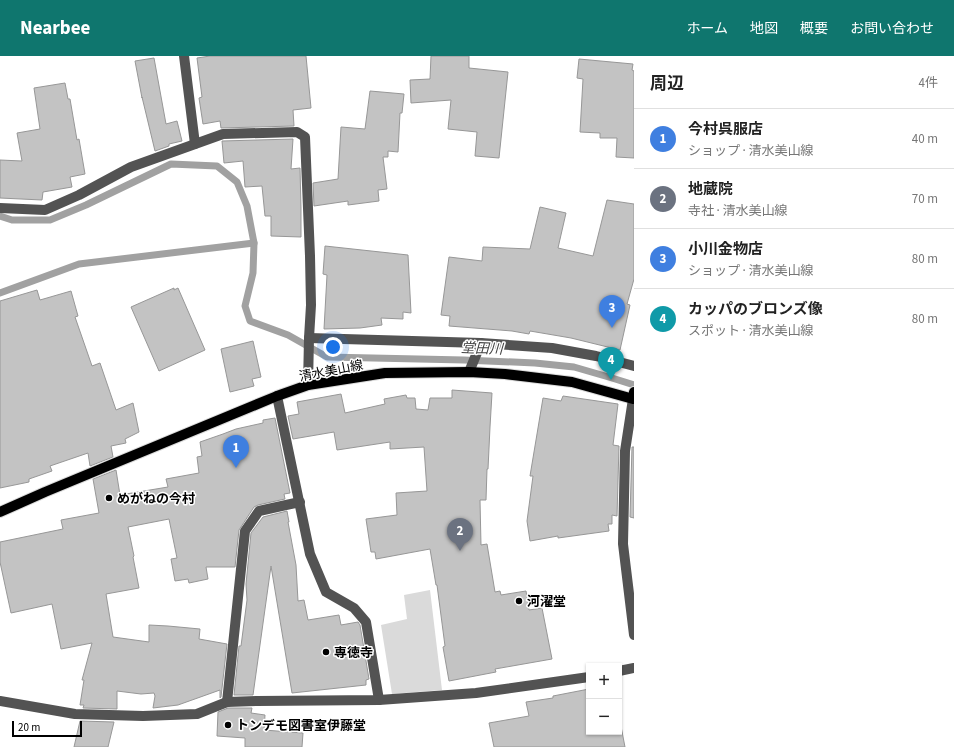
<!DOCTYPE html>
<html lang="ja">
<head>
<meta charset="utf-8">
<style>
	body { margin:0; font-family:"Source Sans 3","Noto Sans JP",sans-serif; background:#f2f2f2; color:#222 }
	.controls { position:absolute; right:12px; bottom:12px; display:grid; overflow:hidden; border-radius:0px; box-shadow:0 1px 3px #0004 }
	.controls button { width:36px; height:36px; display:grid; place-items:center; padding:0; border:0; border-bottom:1px solid #e0e0e0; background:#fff; color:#222; font:20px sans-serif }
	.scale { position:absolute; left:12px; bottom:10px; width:70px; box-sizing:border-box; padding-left:4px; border:2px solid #000; border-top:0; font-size:11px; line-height:14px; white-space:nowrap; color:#000; -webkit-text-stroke:3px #fff; paint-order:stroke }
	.you { position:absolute; left:333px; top:291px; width:14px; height:14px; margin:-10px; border:3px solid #fff; border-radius:50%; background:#1a73e8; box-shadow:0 0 0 6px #1a73e833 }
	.badge { display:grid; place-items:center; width:26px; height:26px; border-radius:50%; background:#0f766e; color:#fff; font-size:13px; font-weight:700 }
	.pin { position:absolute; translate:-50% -33px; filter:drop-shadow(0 1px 2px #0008) }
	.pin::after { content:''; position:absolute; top:21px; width:14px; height:12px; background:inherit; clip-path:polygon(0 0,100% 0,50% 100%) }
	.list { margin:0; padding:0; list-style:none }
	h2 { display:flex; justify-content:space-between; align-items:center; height:52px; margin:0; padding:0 16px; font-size:17px }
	h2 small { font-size:13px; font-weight:400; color:#767676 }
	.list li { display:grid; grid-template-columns:26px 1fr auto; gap:12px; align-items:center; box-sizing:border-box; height:60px; padding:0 16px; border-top:1px solid #e0e0e0 }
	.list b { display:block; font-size:15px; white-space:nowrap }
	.list p { margin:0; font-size:13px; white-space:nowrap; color:#767676 }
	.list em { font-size:13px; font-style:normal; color:#767676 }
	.map { position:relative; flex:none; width:634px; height:691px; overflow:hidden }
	header { display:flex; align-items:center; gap:24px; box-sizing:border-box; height:56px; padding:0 20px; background:#0f766e; color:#fff }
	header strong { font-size:19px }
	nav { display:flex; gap:22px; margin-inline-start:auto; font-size:14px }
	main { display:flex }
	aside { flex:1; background:#fff }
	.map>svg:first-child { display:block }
	.green { fill:#dadada }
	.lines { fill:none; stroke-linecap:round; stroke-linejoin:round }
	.stream { stroke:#a1a1a1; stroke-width:7 }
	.building { fill:#c3c3c3; stroke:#979797 }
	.major-casing { stroke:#dbdbdb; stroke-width:12 }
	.minor { stroke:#535353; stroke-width:10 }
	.major { stroke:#000; stroke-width:10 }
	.poi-dot { fill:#000; stroke:#fff; stroke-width:1.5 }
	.labels { text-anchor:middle; stroke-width:3; stroke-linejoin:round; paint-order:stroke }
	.street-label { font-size:13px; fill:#000; stroke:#fff }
	.poi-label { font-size:13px; font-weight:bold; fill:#000; stroke:#fff; text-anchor:start }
	.water-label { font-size:14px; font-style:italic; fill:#424242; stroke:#fff }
</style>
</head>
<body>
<header>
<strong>Nearbee</strong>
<nav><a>ホーム</a><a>地図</a><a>概要</a><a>お問い合わせ</a></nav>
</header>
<main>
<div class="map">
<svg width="634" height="691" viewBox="0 0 634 691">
	<rect width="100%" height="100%" fill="#fff"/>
	<!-- green -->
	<polygon class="green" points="430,534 442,634 392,638 381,569 407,563 404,539"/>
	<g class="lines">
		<!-- stream -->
		<g class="stream">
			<polyline points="0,160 12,164 50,164 86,149 171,108 217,110 237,126 247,150 254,187 253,217 245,250 250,265 288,279 327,301 464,304 535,307 574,311 612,322 634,329"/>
			<polyline points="0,237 79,208 254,187"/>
		</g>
	</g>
	<!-- building -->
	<g class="building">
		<polygon points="210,0 306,0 311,52 293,54 294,70 221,72 220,65 203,68 199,42 202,41 197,2"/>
		<polygon points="431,0 469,0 469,12 508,16 499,102 475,100 477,76 448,73 451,44 411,47 410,24 430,23"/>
		<polygon points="154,2 166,68 177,65 182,85 169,88 169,90 155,95 142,41 142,42 135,5"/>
		<polygon points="579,3 633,8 632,14 634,15 634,102 616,101 617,82 600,82 600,77 580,76 583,23 577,22"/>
		<polygon points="65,27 68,43 70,43 77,84 79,83 85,118 70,121 72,131 43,136 42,144 0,142 0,104 22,105 17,77 40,73 34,32"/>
		<polygon points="370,35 404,38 402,57 400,57 398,96 388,95 388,101 383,101 387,133 378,134 379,145 348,149 348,145 314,150 313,127 338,123 341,71 365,73"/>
		<polygon points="293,83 291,113 300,112 301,152 301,181 271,180 271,160 265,160 262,130 245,131 243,105 224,107 222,85"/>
		<polygon points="607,144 634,148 634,223 627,248 630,249 620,294 571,282 530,275 529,278 512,275 449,270 450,260 441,259 449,201 482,205 483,191 530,193 540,151 566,157 558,192 593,200"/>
		<polygon points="325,190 408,199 411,257 403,256 403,263 381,262 382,269 360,272 324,273 327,219 323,218"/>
		<polygon points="174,232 174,234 178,232 205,294 159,315 131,251"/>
		<polygon points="37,234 40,244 71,235 78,260 75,261 92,310 100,307 116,354 133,347 139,376 125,383 126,387 111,390 113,401 90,410 88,397 50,410 52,415 29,423 29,426 0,432 0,245"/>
		<polygon points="253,285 261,321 252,323 254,330 230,336 221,293"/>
		<polygon points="452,334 492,337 490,371 488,413 487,413 486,444 480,444 481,489 487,488 495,536 500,535 501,539 526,535 529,554 542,552 552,603 495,613 496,616 449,625 443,591 445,590 437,529 436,529 430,493 376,503 375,496 371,496 366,463 397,459 396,437 427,435 424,391 390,393 390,386 337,394 334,376 293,383 288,360 299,358 297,346 341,338 345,357 385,348 384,343 406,339 407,342 415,342 416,353 428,354 430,342 452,342"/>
		<polygon points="563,340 618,348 613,389 619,390 617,460 612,459 612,468 608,468 609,475 558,482 558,480 530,485 527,465 533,420 530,420 543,342 561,345"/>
		<polygon points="275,362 290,437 284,438 285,443 258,449 254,451 239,474 235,511 206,511 208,523 189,527 188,523 175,525 171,503 177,502 169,463 128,471 134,500 133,501 139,532 106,538 113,581 149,586 149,569 168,570 200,573 199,583 227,588 221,641 220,642 220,634 178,649 153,652 155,640 154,637 141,638 117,635 117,653 83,652 84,649 80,649 84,624 82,624 92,587 61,593 52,548 11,557 0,506 0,486 63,473 61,464 99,457 93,423 116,414 120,439 168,431 166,423 199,417 197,401 202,400 200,386 223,378 236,373 263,367 263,364"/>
		<polygon points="632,391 634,391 634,462 630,461"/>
		<polygon points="287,455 289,466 288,466 296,509 298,545 304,544 308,564 339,559 341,569 358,566 360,569 369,623 366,624 366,629 292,637 271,510 253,639 234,639 239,590 241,590 247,544 246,528 251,477 263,461"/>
		<polygon points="589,633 589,676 619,676 619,660 625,691 494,691 489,667 529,660 526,646 553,642 553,640"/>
		<polygon points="228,652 252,652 251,657 265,659 264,674 303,677 302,691 245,691 245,682 217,680 218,656"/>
		<polygon points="80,665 114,666 108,691 74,691"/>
	</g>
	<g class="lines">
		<!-- major casing -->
		<g class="major-casing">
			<polyline id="major" points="0,456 45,436 277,340 308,329 385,317 469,316 505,318 572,326 633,343 634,336"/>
		</g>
		<!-- minor -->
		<g class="minor">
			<polyline points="184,0 195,88"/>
			<polyline points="0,152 45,154 79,139 131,111 223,78 297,76 305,81 310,200 311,249 309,282 308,329"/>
			<polyline points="309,282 481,287 552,292 596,300 634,310"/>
			<polyline points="469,316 481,287"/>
			<polyline points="277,340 310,498 326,536 354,552 366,566 379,644"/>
			<polyline points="633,343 625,395 623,488 634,579"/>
			<polyline points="619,615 634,612"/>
			<polyline points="0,645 75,658 143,660 197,658 227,646 257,645 379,644 476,637 589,621"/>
			<polyline points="227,646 245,475 259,455 300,446"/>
		</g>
		<!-- major -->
		<use href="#major" class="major"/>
	</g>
	<!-- markers -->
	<g class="poi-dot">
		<circle cx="109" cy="442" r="4"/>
		<circle cx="519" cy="545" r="4"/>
		<circle cx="326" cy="596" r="4"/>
		<circle cx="228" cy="669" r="4"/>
	</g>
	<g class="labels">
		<!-- street labels -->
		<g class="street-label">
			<text transform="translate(331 314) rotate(-11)" y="5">清水美山線</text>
		</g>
		<!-- poi labels -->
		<g class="poi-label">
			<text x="117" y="447">めがねの今村</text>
			<text x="527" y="550">河濯堂</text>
			<text x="334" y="601">専徳寺</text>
			<text x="236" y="674">トンデモ図書室伊藤堂</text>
		</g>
		<!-- water labels -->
		<g class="water-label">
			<text transform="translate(482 292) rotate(2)" y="5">堂田川</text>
		</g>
	</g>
</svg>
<div class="controls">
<button>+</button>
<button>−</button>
</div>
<div class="scale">20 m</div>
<div class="you"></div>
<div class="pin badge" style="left:236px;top:412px;background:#3f7fe0">1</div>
<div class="pin badge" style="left:460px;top:495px;background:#6b7280">2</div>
<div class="pin badge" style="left:612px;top:272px;background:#3f7fe0">3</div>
<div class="pin badge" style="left:611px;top:324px;background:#0f9aa8">4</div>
</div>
<aside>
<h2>周辺<small>4件</small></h2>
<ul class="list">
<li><span class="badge" style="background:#3f7fe0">1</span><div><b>今村呉服店</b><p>ショップ · 清水美山線</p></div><em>40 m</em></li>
<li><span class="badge" style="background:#6b7280">2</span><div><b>地蔵院</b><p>寺社 · 清水美山線</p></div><em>70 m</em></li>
<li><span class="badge" style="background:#3f7fe0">3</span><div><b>小川金物店</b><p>ショップ · 清水美山線</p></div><em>80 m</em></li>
<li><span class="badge" style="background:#0f9aa8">4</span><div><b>カッパのブロンズ像</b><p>スポット · 清水美山線</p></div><em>80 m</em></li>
</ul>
</aside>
</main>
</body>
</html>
